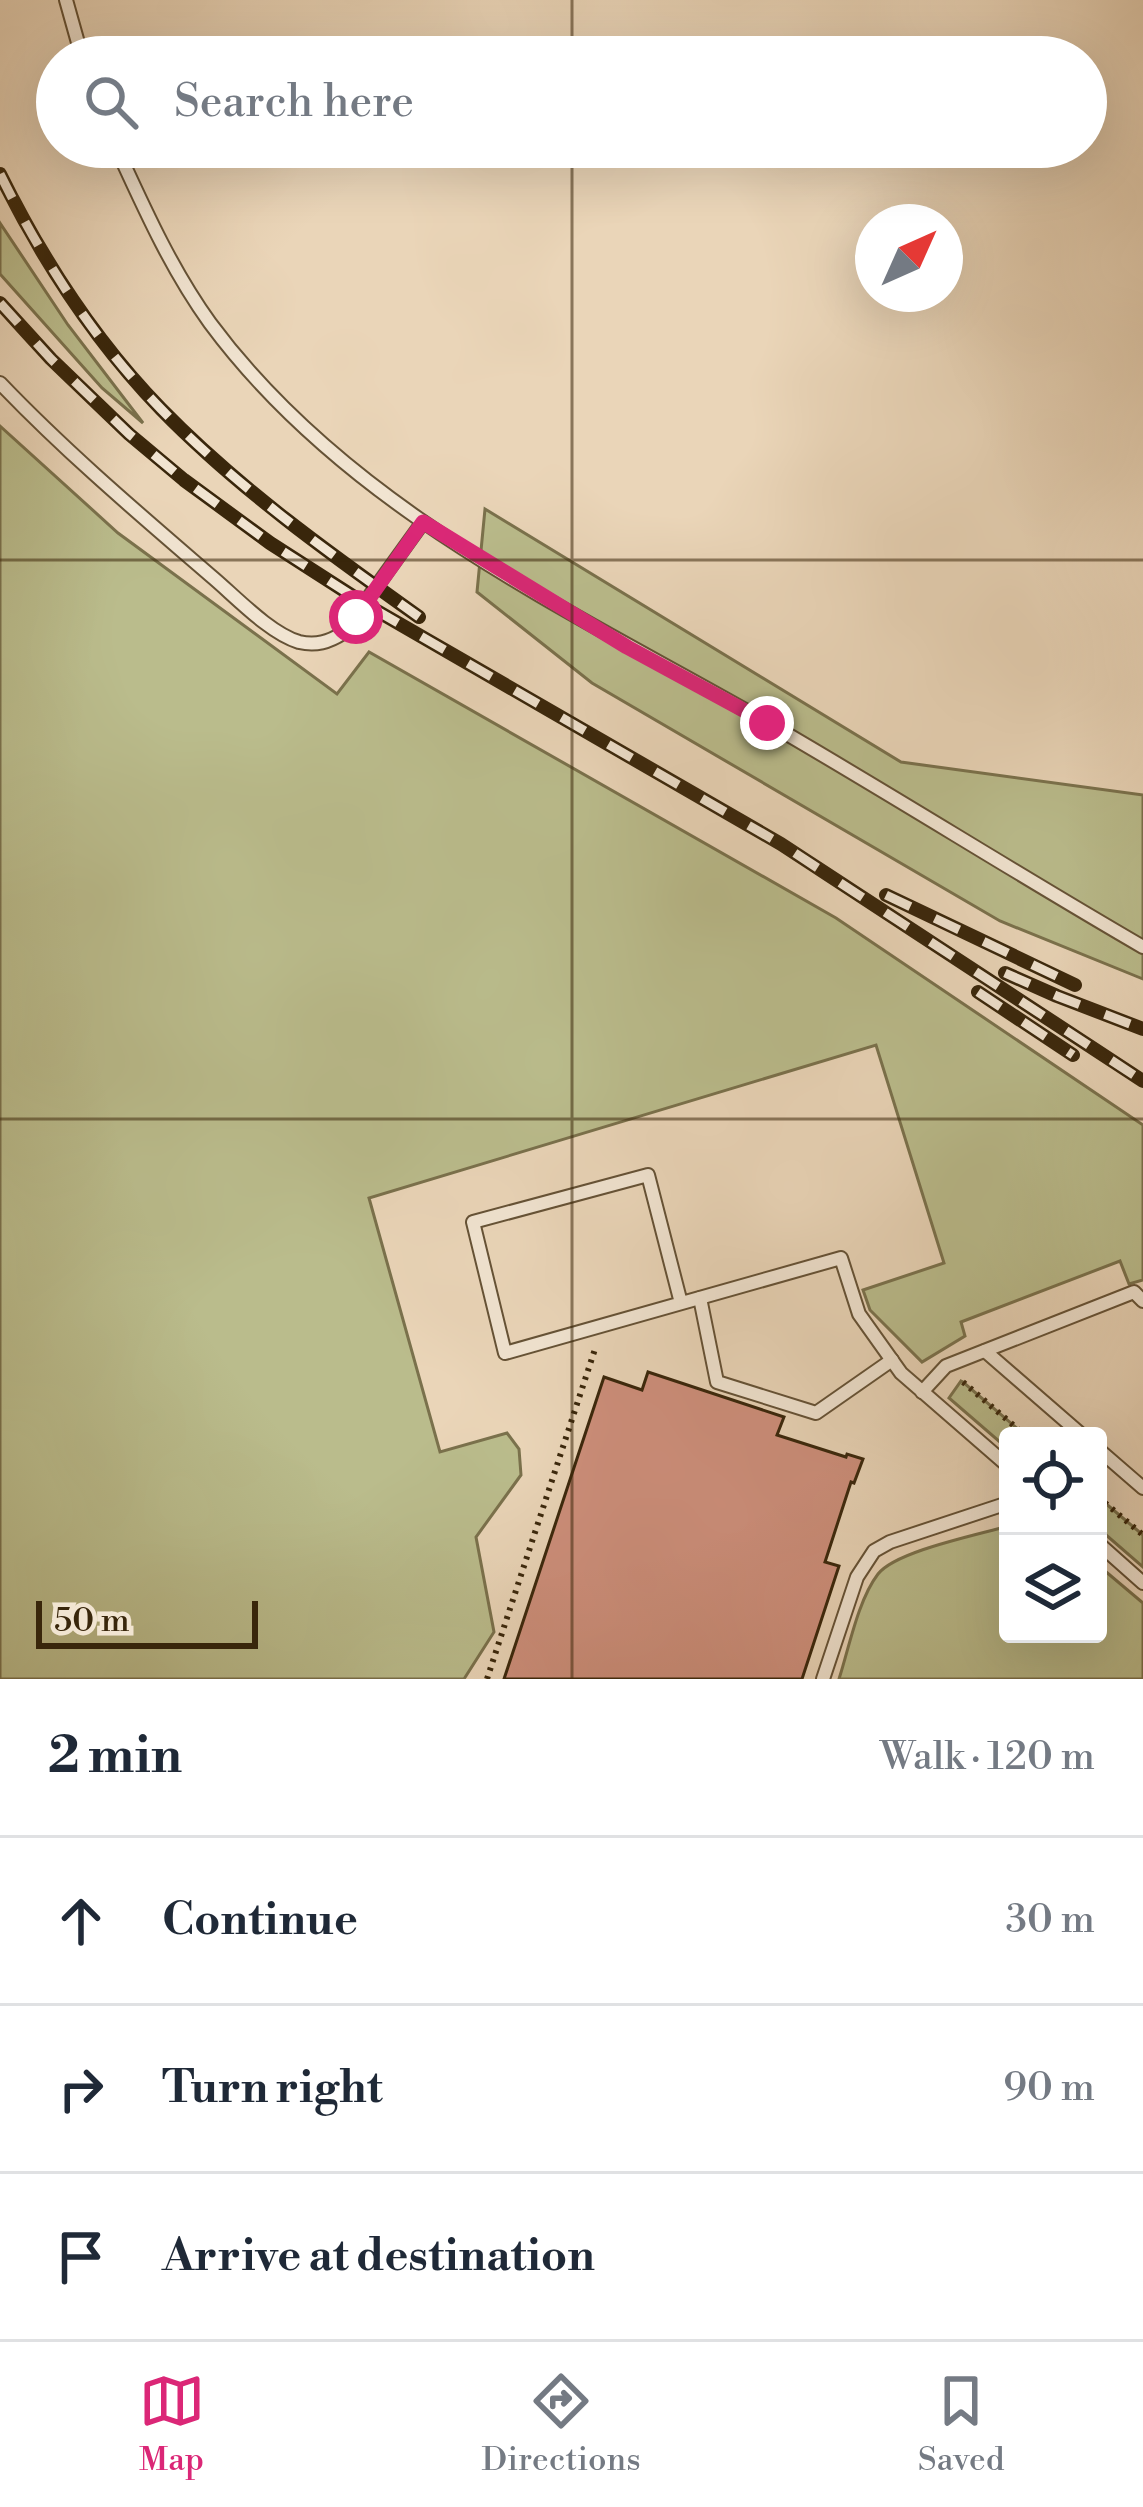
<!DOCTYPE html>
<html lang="en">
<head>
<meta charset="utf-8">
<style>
	body { margin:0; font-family:"Libre Bodoni",serif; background:#f2f2f3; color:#1f2937 }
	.controls { position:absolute; right:36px; bottom:36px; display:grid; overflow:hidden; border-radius:12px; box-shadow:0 12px 48px #0002 }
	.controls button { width:108px; height:108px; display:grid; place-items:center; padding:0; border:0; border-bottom:3px solid #e0e1e3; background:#fff; color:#1f2937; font:60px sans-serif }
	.compass { position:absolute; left:855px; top:204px; width:108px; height:108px; border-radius:50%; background:#fff; box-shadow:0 12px 48px #0002; rotate:45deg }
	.scale { position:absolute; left:36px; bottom:30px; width:222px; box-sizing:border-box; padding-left:12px; border:6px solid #39260b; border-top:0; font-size:33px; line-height:42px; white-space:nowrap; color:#39260b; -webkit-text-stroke:9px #f1e4d1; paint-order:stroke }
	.stop { position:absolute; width:36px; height:36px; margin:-27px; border:9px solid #db2777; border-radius:50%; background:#fff }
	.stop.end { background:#db2777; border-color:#fff; box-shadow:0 3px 12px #0008 }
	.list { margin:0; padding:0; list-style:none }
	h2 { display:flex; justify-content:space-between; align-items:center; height:156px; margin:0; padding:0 48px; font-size:51px }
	h2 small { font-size:39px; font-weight:400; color:#747a83 }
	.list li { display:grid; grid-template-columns:78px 1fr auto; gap:36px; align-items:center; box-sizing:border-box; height:168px; padding:0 48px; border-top:3px solid #e0e1e3 }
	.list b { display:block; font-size:45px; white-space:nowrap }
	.list em { font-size:39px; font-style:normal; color:#747a83 }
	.icon { flex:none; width:66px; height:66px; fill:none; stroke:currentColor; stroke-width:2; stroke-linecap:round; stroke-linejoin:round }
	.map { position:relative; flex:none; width:1143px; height:1679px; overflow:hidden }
	.search { position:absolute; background:#fff; box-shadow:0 12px 48px #0002; left:36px; right:36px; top:36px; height:132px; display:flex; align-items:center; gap:30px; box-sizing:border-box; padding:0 42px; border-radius:66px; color:#747a83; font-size:45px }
	.sheet { height:660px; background:#fff }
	nav { display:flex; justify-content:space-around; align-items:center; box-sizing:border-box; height:168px; border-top:3px solid #e0e1e3; background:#fff; font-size:33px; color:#747a83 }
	nav a { display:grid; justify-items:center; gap:6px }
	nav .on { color:#db2777 }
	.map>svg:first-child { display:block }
	.green { fill:#babc8c; stroke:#7a714c; stroke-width:3 }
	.building { fill:#ce8f7c; stroke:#39260b; stroke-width:3 }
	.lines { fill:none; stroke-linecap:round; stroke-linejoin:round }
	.lane-casing { stroke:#655236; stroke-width:16 }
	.path { stroke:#39260b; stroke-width:6; stroke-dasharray:3 6; stroke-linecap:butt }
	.lane { stroke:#f1e4d1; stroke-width:12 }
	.rail-casing { stroke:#39260b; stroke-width:14 }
	.rail { stroke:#f1e4d1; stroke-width:9; stroke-dasharray:27; stroke-linecap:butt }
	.route { stroke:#db2777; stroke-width:15 }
	.grid { fill:none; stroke:#39260b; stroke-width:3; stroke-opacity:0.55 }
</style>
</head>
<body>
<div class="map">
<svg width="1143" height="1679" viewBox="0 0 1143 1679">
	<rect width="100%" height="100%" fill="#ead5b8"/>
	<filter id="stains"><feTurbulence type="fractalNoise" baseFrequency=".00167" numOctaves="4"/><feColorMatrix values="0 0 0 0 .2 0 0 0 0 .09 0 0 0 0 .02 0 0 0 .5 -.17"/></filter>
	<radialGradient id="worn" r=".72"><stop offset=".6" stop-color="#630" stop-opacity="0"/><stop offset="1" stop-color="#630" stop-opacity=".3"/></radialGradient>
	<!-- green -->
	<g class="green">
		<polygon points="0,223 68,325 143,423 102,388 0,274"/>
		<polygon points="0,426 118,533 337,694 369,652 836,918 1143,1125 1143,1280 1129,1284 1120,1261 961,1322 965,1336 922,1362 870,1310 863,1290 944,1263 876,1045 369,1198 440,1452 507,1433 519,1449 521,1475 476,1537 494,1632 464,1679 0,1679"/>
		<polygon points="485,509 901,762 1143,795 1143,979 1000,921 592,683 477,592"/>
		<polygon points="961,1381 963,1382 1026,1436 1008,1436 1008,1449 949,1398"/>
		<polygon points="1098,1497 1143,1535 1143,1567 1098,1528"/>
		<path d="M1008,1526V1634H1098V1565L1143,1603V1679H839C849,1648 858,1600 878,1574C896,1551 977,1535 1008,1526Z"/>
	</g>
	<!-- building -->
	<polygon class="building" points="648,1372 784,1417 777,1435 846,1457 847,1454 863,1459 854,1483 851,1482 825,1562 839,1566 802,1679 504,1679 604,1377 642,1390"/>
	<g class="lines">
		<!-- lane casing -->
		<g class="lane-casing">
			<g id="lane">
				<polyline points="66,0 82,57"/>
				<path d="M116,147C144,208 171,269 210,323C349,511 571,610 768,723C894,796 1017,874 1143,947"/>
				<path d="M0,383C66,452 138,513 211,576C235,596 269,633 299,642C316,646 329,642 343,633L423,522"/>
				<polyline points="700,1298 717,1382 816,1413 892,1360"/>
				<polyline points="681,1303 648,1175 473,1222 505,1353 841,1258 859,1314 901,1373 1008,1466"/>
				<polyline points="985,1351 1083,1436"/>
				<polyline points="922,1392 946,1366 1134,1292 1143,1301"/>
				<polyline points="1098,1449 1143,1488"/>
				<polyline points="1098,1543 1143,1583"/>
				<polyline points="823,1679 857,1577 874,1551 890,1542 1008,1503"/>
			</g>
		</g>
		<!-- path -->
		<g class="path">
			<polyline points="963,1382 1026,1436"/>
			<polyline points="1098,1497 1143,1535"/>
			<polyline points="487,1679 596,1346"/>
		</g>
		<!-- lane -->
		<use href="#lane" class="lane"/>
		<!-- rail casing -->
		<g class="rail-casing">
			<g id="rail">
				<path d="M0,174C42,259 94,340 161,409C238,488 329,553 419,617"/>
				<polyline points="0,303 51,359 129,434 184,480 270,543 365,604 781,844 1143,1081"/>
				<polyline points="886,895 1075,985"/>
				<polyline points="1005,973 1057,996 1143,1029"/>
				<polyline points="978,992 1073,1055"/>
			</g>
		</g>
		<!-- rail -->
		<use href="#rail" class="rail"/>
	</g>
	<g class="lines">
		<!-- route -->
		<polyline class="route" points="356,617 423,522 627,647 767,723"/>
	</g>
	<!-- grid -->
	<path class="grid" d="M572,0V57M572,147V1679M0,560H1143M0,1119H1143"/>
	<rect width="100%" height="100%" filter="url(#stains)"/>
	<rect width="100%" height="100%" fill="url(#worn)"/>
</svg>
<div class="controls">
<button><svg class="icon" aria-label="locate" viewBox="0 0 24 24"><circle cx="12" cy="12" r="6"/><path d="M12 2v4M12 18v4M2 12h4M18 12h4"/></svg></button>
<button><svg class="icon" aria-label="layers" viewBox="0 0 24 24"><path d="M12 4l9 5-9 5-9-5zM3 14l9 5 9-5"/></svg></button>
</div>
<svg class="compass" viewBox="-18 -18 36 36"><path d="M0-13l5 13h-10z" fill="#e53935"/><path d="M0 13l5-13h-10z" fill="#747a83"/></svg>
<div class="scale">50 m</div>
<div class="stop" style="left:356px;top:617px"></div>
<div class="stop end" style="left:767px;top:723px"></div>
<div class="search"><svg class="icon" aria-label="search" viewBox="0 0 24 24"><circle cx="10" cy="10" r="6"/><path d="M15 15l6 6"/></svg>Search here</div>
</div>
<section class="sheet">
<h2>2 min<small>Walk · 120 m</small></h2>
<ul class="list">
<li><svg class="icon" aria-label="ahead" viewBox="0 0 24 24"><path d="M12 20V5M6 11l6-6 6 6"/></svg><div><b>Continue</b></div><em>30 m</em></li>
<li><svg class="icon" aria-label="right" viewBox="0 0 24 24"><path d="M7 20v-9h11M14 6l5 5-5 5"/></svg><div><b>Turn right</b></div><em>90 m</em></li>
<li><svg class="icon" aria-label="arrive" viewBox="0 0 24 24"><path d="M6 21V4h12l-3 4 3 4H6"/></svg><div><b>Arrive at destination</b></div></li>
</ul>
</section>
<nav>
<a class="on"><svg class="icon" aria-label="map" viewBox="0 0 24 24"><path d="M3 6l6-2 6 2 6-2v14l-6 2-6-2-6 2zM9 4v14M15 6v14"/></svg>Map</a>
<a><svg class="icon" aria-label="directions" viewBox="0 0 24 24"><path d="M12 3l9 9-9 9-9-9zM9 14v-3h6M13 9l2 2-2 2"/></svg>Directions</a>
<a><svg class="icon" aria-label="saved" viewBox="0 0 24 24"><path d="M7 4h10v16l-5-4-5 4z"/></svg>Saved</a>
</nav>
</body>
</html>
